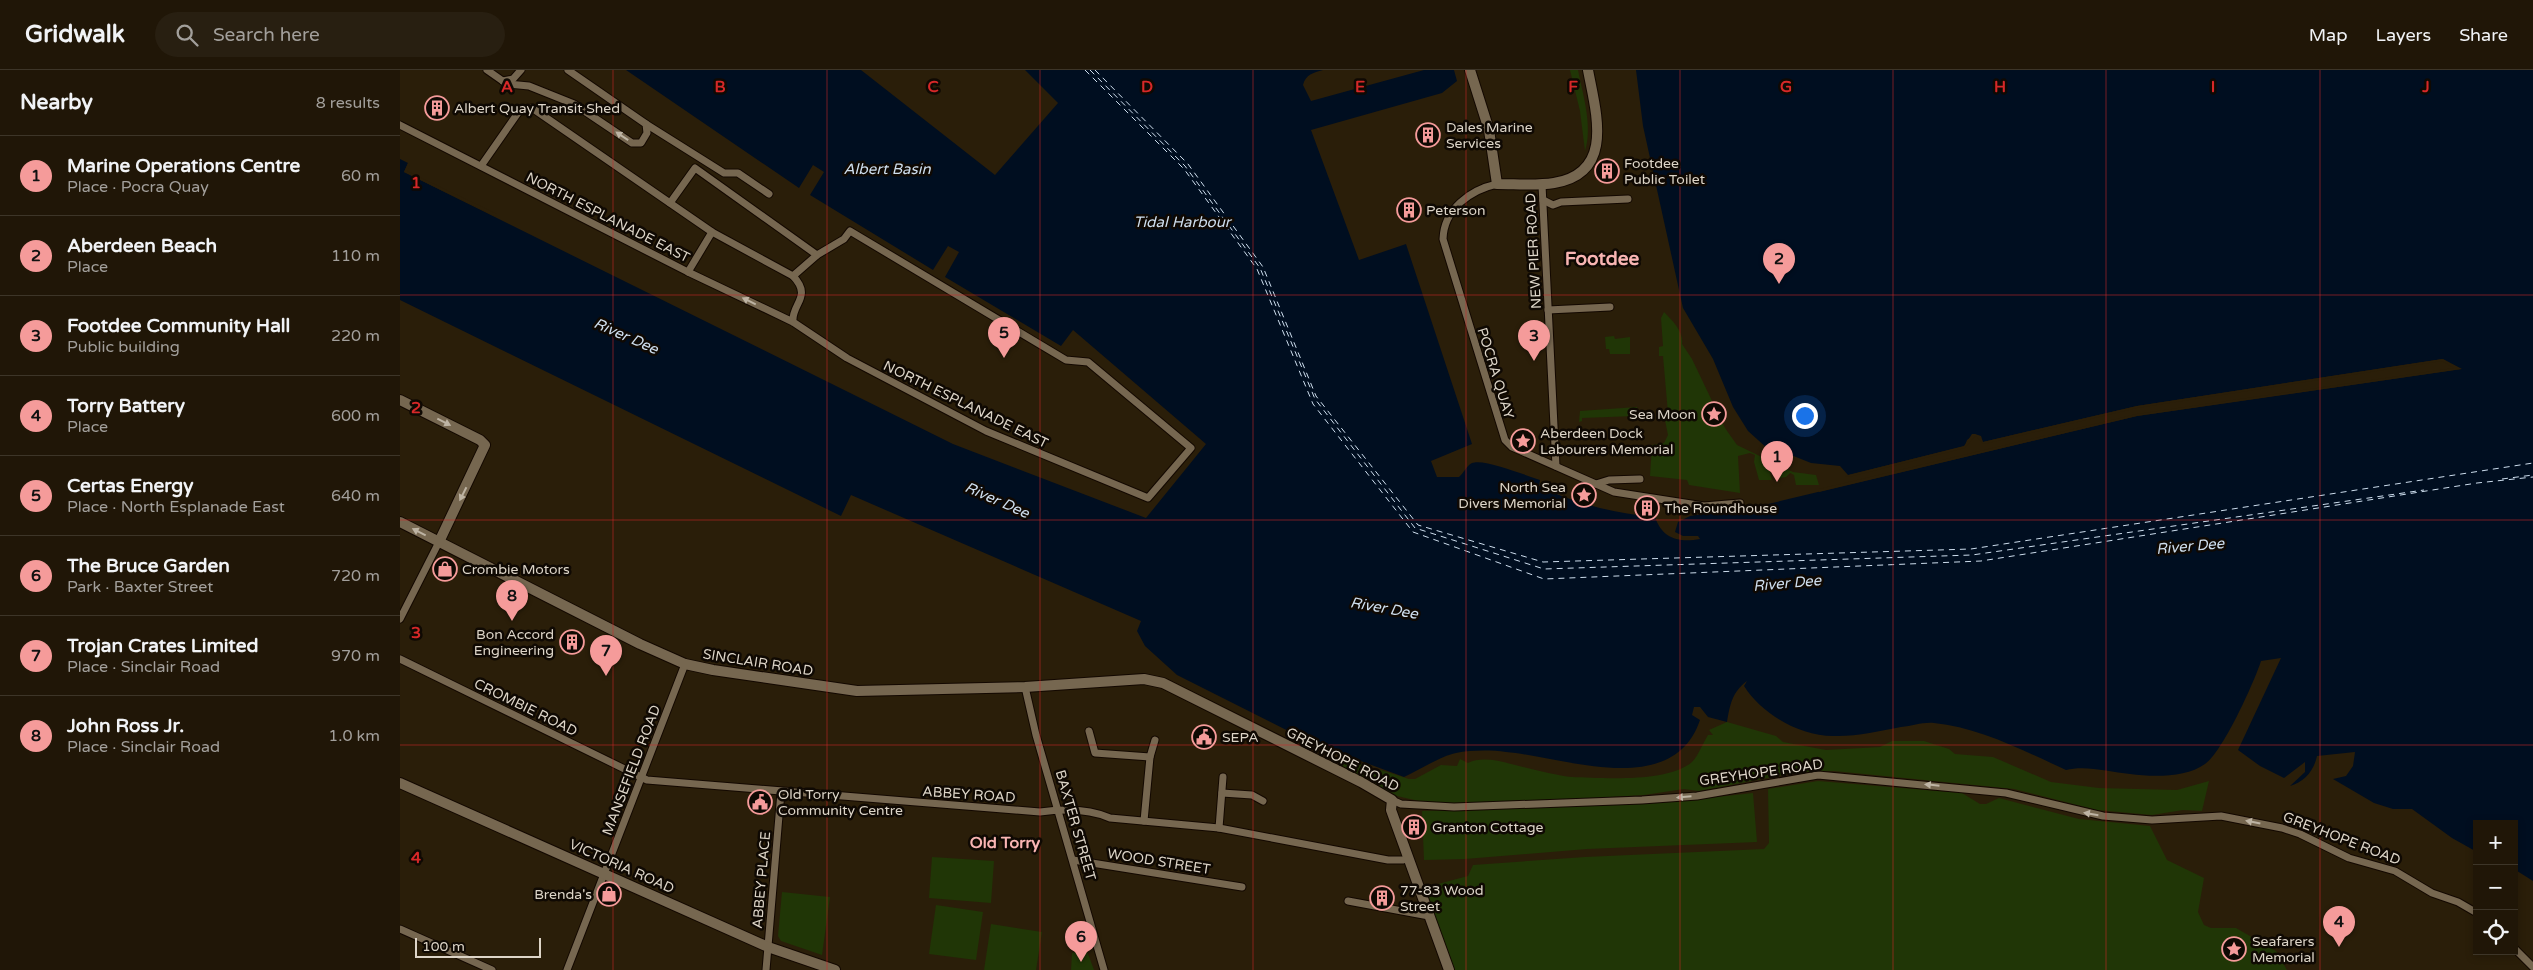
<!DOCTYPE html>
<html lang="en">
<head>
<meta charset="utf-8">
<style>
	body { margin:0; font-family:"Varela Round",sans-serif; background:#281f11; color:#f1f3f6 }
	.controls { position:absolute; right:15px; bottom:15px; display:grid; overflow:hidden; border-radius:0px; box-shadow:0 2px 8px #0003 }
	.controls button { width:45px; height:45px; display:grid; place-items:center; padding:0; border:0; border-bottom:1px solid #3d3528; background:#201607; color:#f1f3f6; font:25px sans-serif }
	.scale { position:absolute; left:15px; bottom:12px; width:126px; box-sizing:border-box; padding-left:5px; border:2px solid #ddd5c8; border-top:0; font-size:14px; line-height:18px; white-space:nowrap; color:#ddd5c8; -webkit-text-stroke:4px #0f0903; paint-order:stroke }
	.you { position:absolute; left:1404px; top:345px; width:18px; height:18px; margin:-12px; border:4px solid #fff; border-radius:50%; background:#1a73e8; box-shadow:0 0 0 8px #1a73e833 }
	.badge { display:grid; place-items:center; width:32px; height:32px; border-radius:50%; background:#f59b9a; color:#111; font-size:16px; font-weight:700 }
	.pin { position:absolute; translate:-50% -41px; filter:drop-shadow(0 1px 2px #0008) }
	.pin::after { content:''; position:absolute; top:26px; width:18px; height:15px; background:inherit; clip-path:polygon(0 0,100% 0,50% 100%) }
	.list { margin:0; padding:0; list-style:none }
	h2 { display:flex; justify-content:space-between; align-items:center; height:65px; margin:0; padding:0 20px; font-size:21px }
	h2 small { font-size:16px; font-weight:400; color:#a29f9b }
	.list li { display:grid; grid-template-columns:32px 1fr auto; gap:15px; align-items:center; box-sizing:border-box; height:80px; padding:0 20px; border-top:1px solid #3d3528 }
	.list b { display:block; font-size:19px; white-space:nowrap }
	.list p { margin:0; font-size:16px; white-space:nowrap; color:#a29f9b }
	.list em { font-size:16px; font-style:normal; color:#a29f9b }
	.icon { flex:none; width:28px; height:28px; fill:none; stroke:currentColor; stroke-width:2; stroke-linecap:round; stroke-linejoin:round }
	.map { position:relative; flex:none; width:2133px; height:900px; overflow:hidden }
	header { display:flex; align-items:center; gap:30px; box-sizing:border-box; height:70px; padding:0 25px; background:#201607; border-bottom:1px solid #3d3528 }
	header strong { font-size:24px }
	nav { display:flex; gap:28px; margin-inline-start:auto; font-size:18px }
	.search { width:350px; height:45px; background:#281f11; display:flex; align-items:center; gap:12px; box-sizing:border-box; padding:0 18px; border-radius:28px; color:#a29f9b; font-size:19px }
	main { display:flex }
	aside { flex:1; background:#201607 }
	.map>svg:first-child { display:block }
	.green { fill:#203606 }
	.water { fill:#000e20 }
	.pier { fill:#2a1e09 }
	.lines { fill:none; stroke-linecap:round; stroke-linejoin:round }
	.ferry { stroke:#cedeee; stroke-width:1; stroke-dasharray:6 5; stroke-linecap:butt }
	.street-casing { stroke:#130800; stroke-width:9 }
	.secondary-casing { stroke:#130800; stroke-width:12 }
	.street { stroke:#766750; stroke-width:7 }
	.secondary { stroke:#766750; stroke-width:10 }
	.oneway { fill:#beb4a4 }
	.grid { fill:none; stroke:#d62828; stroke-width:1; stroke-opacity:0.55 }
	.labels { text-anchor:middle; stroke-width:5; stroke-linejoin:round; paint-order:stroke }
	.poi-label { font-size:14px; fill:#ddd5c8; stroke:#0f0903; text-anchor:start }
	.street-label { font-size:14px; fill:#ddd5c8; stroke:#0f0903 }
	.water-label { font-size:15px; font-style:italic; fill:#cedeee; stroke:#0f0903 }
	.quarter-label { font-size:16px; font-weight:bold; fill:#f9b5b3; stroke:#0f0903 }
	.district-label { font-size:19px; font-weight:bold; fill:#f9b5b3; stroke:#0f0903 }
	.grid-label { font-size:16px; text-anchor:middle; font-weight:bold; fill:#d62828; stroke:#0f0903; stroke-width:5; stroke-linejoin:round; paint-order:stroke }
</style>
</head>
<body>
<header>
<strong>Gridwalk</strong>
<div class="search"><svg class="icon" aria-label="search" viewBox="0 0 24 24"><circle cx="10" cy="10" r="6"/><path d="M15 15l6 6"/></svg>Search here</div>
<nav><a>Map</a><a>Layers</a><a>Share</a></nav>
</header>
<main>
<aside>
<h2>Nearby<small>8 results</small></h2>
<ul class="list">
<li><span class="badge">1</span><div><b>Marine Operations Centre</b><p>Place · Pocra Quay</p></div><em>60 m</em></li>
<li><span class="badge">2</span><div><b>Aberdeen Beach</b><p>Place</p></div><em>110 m</em></li>
<li><span class="badge">3</span><div><b>Footdee Community Hall</b><p>Public building</p></div><em>220 m</em></li>
<li><span class="badge">4</span><div><b>Torry Battery</b><p>Place</p></div><em>600 m</em></li>
<li><span class="badge">5</span><div><b>Certas Energy</b><p>Place · North Esplanade East</p></div><em>640 m</em></li>
<li><span class="badge">6</span><div><b>The Bruce Garden</b><p>Park · Baxter Street</p></div><em>720 m</em></li>
<li><span class="badge">7</span><div><b>Trojan Crates Limited</b><p>Place · Sinclair Road</p></div><em>970 m</em></li>
<li><span class="badge">8</span><div><b>John Ross Jr.</b><p>Place · Sinclair Road</p></div><em>1.0 km</em></li>
</ul>
</aside>
<div class="map">
<svg width="2133" height="900" viewBox="0 0 2133 900">
	<rect width="100%" height="100%" fill="#2a1e09"/>
	<!-- green -->
	<g class="green">
		<path d="M1170,0H1178C1183,25 1193,57 1185,81L1180,41Z"/>
		<path d="M1264,242C1272,250 1284,262 1282,274L1292,289L1325,358L1337,375L1393,402L1416,405L1419,415H1396L1394,405L1390,403L1386,407L1380,408L1379,402L1375,399L1370,403L1372,410H1359L1354,392L1355,385L1350,383L1338,386L1340,423L1289,415L1287,410L1250,406L1252,375L1264,373L1268,365L1264,345L1268,343L1263,286H1259V277L1263,276L1261,248Z"/>
		<polygon points="1214,266 1215,269 1230,267 1230,284 1210,284 1209,279 1206,279 1205,267"/>
		<polygon points="1237,337 1238,343 1235,346 1182,348 1182,351 1179,352 1180,341"/>
		<path d="M1327,652L1376,666L1383,672L1426,680L1480,677L1492,671H1524L1549,679L1555,684L1593,687L1651,712L1699,718L1777,720L1809,711L1802,741L1783,740L1752,745L1697,740L1614,719L1434,701L1398,702L1299,721L1284,719L1244,725L1195,728L1053,733L1023,732L997,726L939,694L960,693L971,701L981,700L1009,709H1015L1041,695L1057,696L1060,689L1068,693C1084,685 1106,693 1123,697C1137,700 1159,706 1172,707C1203,708 1267,713 1292,692C1298,686 1303,673 1308,665H1313L1309,660Z"/>
		<polygon points="1418,711 1562,723 1580,734 1586,734 1599,728 1679,749 1750,756 1767,790 1804,808 1798,842 1804,855 1811,858 1836,858 1876,881 1887,900 1054,900 1023,818 1068,806 1073,795 1185,787 1364,779 1369,773 1368,719"/>
		<polygon points="1353,723 1357,772 1187,779 1065,789 1024,790 1022,741 1271,732"/>
		<polygon points="532,787 594,791 591,833 529,828"/>
		<polygon points="382,822 430,827 422,885 381,871 378,866"/>
		<polygon points="536,835 583,842 576,890 529,884"/>
		<polygon points="591,854 642,862 636,900 584,900"/>
		<polygon points="679,880 681,883 687,881 694,900 671,900 672,883"/>
	</g>
	<!-- water -->
	<path class="water" d="M226,0H461L595,105L658,33L625,0H923C913,3 906,4 903,15L911,31L1024,0H1054L1057,11L1042,23L911,60L959,190L1006,174L1072,374L1031,391L1037,407H1059C1064,403 1066,396 1072,393C1084,388 1127,406 1140,410L1139,416C1175,434 1214,443 1255,447C1262,468 1278,473 1300,469L1298,466H1283L1275,462L1278,452L1290,446L1368,434L1737,346L2061,299L2042,289L1737,336L1583,372L1575,364L1567,370L1565,376L1448,405L1440,396L1411,393L1381,381L1368,379L1348,361L1333,337L1313,289L1283,238L1243,56L1236,0H2133V811L2114,799V754H2077V782L2052,768L2012,739H1993L1974,733L1933,709L1946,706L1953,696L1955,682L1917,686C1914,701 1904,712 1890,716L1905,702V692L1884,708L1860,696L1838,680L1881,588L1861,591C1854,613 1822,683 1805,694C1786,708 1752,707 1730,704C1709,702 1686,695 1666,700C1626,682 1579,657 1534,653C1522,652 1513,656 1501,657C1479,661 1455,667 1433,666C1399,666 1362,644 1344,616L1347,611C1332,622 1330,635 1327,652L1308,647L1300,637H1294L1292,645L1300,650C1273,730 1164,687 1106,682C1091,680 1071,680 1056,683C1041,686 1019,700 1004,707L912,673L777,605L745,576L737,561L741,551L451,425L441,446L0,230V89L8,93L4,102L553,374L746,448L806,374L673,260L661,276L545,207L559,182L548,176L533,200L410,125L424,102L413,95L399,118Z"/>
	<!-- pier -->
	<g class="pier">
		<polygon points="8,93 10,95 7,101 97,144 96,147 4,102"/>
		<polygon points="2043,289 2062,299 1737,346 1419,422 1419,419 1737,344 2054,298 2042,291 1737,338 1584,374 1575,366 1565,378 1449,407 1445,406 1564,376 1572,364 1575,364 1581,366 1583,372 1737,336"/>
	</g>
	<g class="lines">
		<!-- ferry -->
		<g class="ferry">
			<polyline points="685,0 784,99 857,199 913,334 1013,462 1144,509 1581,491 2077,413 2133,407"/>
			<polyline points="690,0 785,96 860,198 915,329 1015,458 1144,499 1572,485 2024,420"/>
			<polyline points="695,0 788,94 863,197 916,326 1018,455 1143,492 1571,479 2133,393"/>
			<polyline points="2102,409 2133,405"/>
		</g>
		<!-- street casing -->
		<g class="street-casing">
			<g id="street">
				<polyline points="87,0 107,14 129,16 174,34 232,73 241,73 247,63 246,54 168,0"/>
				<polyline points="103,11 113,9 121,0"/>
				<polyline points="246,54 324,103 338,103 369,124"/>
				<path d="M0,55L288,202L393,252L447,288L586,361L748,428L791,378L688,292L666,290L450,161L444,169L417,185L393,206C413,227 391,234 393,252"/>
				<polyline points="81,96 120,40 132,38 312,162 393,206"/>
				<path d="M1097,114C1070,120 1044,139 1043,169L1105,370L1112,377L1214,422L1304,436L1340,433"/>
				<polyline points="1142,115 1156,396"/>
				<polyline points="1143,130 1153,135 1161,132 1228,129"/>
				<polyline points="270,133 295,98 417,185"/>
				<polyline points="288,202 312,162"/>
				<polyline points="1148,240 1210,237"/>
				<polyline points="1196,414 1209,410 1240,409"/>
				<polyline points="0,549 39,472"/>
				<path d="M0,589L247,710L640,742C662,739 689,739 710,748L819,758L988,790H1003L1008,788"/>
				<polyline points="625,617 636,665 704,900"/>
				<polyline points="689,661 695,683 750,687 744,751"/>
				<polyline points="750,687 755,670"/>
				<polyline points="822,723 852,725 863,731"/>
				<polyline points="992,730 1001,734 1054,737 1242,730 1297,726 1418,705 1606,723 1703,746 1752,750 1821,746 1882,758 1900,764 1949,788 1995,801 2032,823 2058,832 2077,843"/>
				<polyline points="819,758 823,707"/>
				<polyline points="673,790 842,817"/>
				<polyline points="948,831 1029,846"/>
				<polyline points="0,859 92,900"/>
				<polyline points="2114,878 2133,897"/>
				<polyline points="167,900 285,594"/>
				<polyline points="366,900 381,722"/>
			</g>
		</g>
		<!-- secondary casing -->
		<g class="secondary-casing">
			<g id="secondary">
				<path d="M1070,0L1089,60L1097,114C1116,114 1136,116 1154,113C1215,103 1196,43 1188,0"/>
				<polyline points="0,330 80,370 85,375 39,472"/>
				<polyline points="0,452 240,574 285,594 313,600 457,621 625,617 744,609 763,613 961,712 992,730 991,740 1049,900"/>
				<polyline points="0,713 368,877 435,900"/>
			</g>
		</g>
		<!-- street -->
		<use href="#street" class="street"/>
		<!-- secondary -->
		<use href="#secondary" class="secondary"/>
	</g>
	<!-- one-way arrows -->
	<defs><path id="oneway-solid" d="M-6-.8H1V-3.2L6.5 0L1 3.2V.8H-6Z" transform="scale(1.25)"/></defs>
	<g class="oneway">
		<use href="#oneway-solid" transform="translate(222 66) rotate(-146)"/>
		<use href="#oneway-solid" transform="translate(349 231) rotate(-154)"/>
		<use href="#oneway-solid" transform="translate(44 352) rotate(27)"/>
		<use href="#oneway-solid" transform="translate(63 424) rotate(117)"/>
		<use href="#oneway-solid" transform="translate(19 462) rotate(-153)"/>
		<use href="#oneway-solid" transform="translate(1532 715) rotate(-174)"/>
		<use href="#oneway-solid" transform="translate(1284 727) rotate(175)"/>
		<use href="#oneway-solid" transform="translate(1691 744) rotate(-170)"/>
		<use href="#oneway-solid" transform="translate(1853 752) rotate(-169)"/>
	</g>
	<!-- grid -->
	<path class="grid" d="M213,0V900M427,0V900M640,0V900M853,0V900M1066,0V900M1280,0V900M1493,0V900M1706,0V900M1920,0V900M0,225H2133M0,450H2133M0,675H2133"/>
	<!-- icons -->
	<defs>
		<g id="building-ring" transform="scale(1.25)"><circle r="9.5" fill="#0f0903" stroke="#f59b9a" stroke-width="1.5"/><path d="M-4-6H4V6H1V3H-1V6H-4ZM-2.5-4.3h1.7v1.8h-1.7ZM.8-4.3h1.7v1.8H.8ZM-2.5-1h1.7V.8h-1.7ZM.8-1h1.7V.8H.8Z" fill="#f59b9a"/></g>
		<g id="sight-ring" transform="scale(1.25)"><circle r="9.5" fill="#0f0903" stroke="#f59b9a" stroke-width="1.5"/><path d="M0-6L1.8-2.2L6-1.7L2.9 1.2L3.7 5.4L0 3.3L-3.7 5.4L-2.9 1.2L-6-1.7L-1.8-2.2Z" fill="#f59b9a"/></g>
		<g id="shop-ring" transform="scale(1.25)"><circle r="9.5" fill="#0f0903" stroke="#f59b9a" stroke-width="1.5"/><path d="M-5-2.5h2.3a2.7 3.5 0 0 1 5.4 0H5L5.5 6h-11ZM-1.5-2.5h3a1.5 2.3 0 0 0-3 0Z" fill="#f59b9a"/></g>
		<g id="civic-ring" transform="scale(1.25)"><circle r="9.5" fill="#0f0903" stroke="#f59b9a" stroke-width="1.5"/><path d="M-.6-6.5H3V-4.5H.6V-3L4-1V1h2V6H-6V1h2V-1L-.6-3ZM-1.2 2.5V6h2.4V2.5Z" fill="#f59b9a"/></g>
	</defs>
	<g fill-rule="evenodd">
		<use href="#building-ring" x="37" y="38"/>
		<use href="#building-ring" x="1028" y="65"/>
		<use href="#building-ring" x="1207" y="101"/>
		<use href="#building-ring" x="1009" y="140"/>
		<use href="#sight-ring" x="1314" y="344"/>
		<use href="#sight-ring" x="1123" y="371"/>
		<use href="#sight-ring" x="1184" y="425"/>
		<use href="#building-ring" x="1247" y="438"/>
		<use href="#shop-ring" x="45" y="499"/>
		<use href="#building-ring" x="172" y="572"/>
		<use href="#civic-ring" x="804" y="667"/>
		<use href="#civic-ring" x="360" y="732"/>
		<use href="#building-ring" x="1014" y="757"/>
		<use href="#shop-ring" x="209" y="824"/>
		<use href="#building-ring" x="982" y="828"/>
		<use href="#sight-ring" x="1834" y="879"/>
	</g>
	<g class="labels">
		<!-- poi labels -->
		<g class="poi-label">
			<text x="54" y="43">Albert Quay Transit Shed</text>
			<text x="1046" y="62">Dales Marine<tspan x="1046" dy="16">Services</tspan></text>
			<text x="1224" y="98">Footdee<tspan x="1224" dy="16">Public Toilet</tspan></text>
			<text x="1026" y="145">Peterson</text>
			<text x="1296" y="349" text-anchor="end">Sea Moon</text>
			<text x="1140" y="368">Aberdeen Dock<tspan x="1140" dy="16">Labourers Memorial</tspan></text>
			<text x="1166" y="422" text-anchor="end">North Sea<tspan x="1166" dy="16">Divers Memorial</tspan></text>
			<text x="1264" y="443">The Roundhouse</text>
			<text x="62" y="504">Crombie Motors</text>
			<text x="154" y="569" text-anchor="end">Bon Accord<tspan x="154" dy="16">Engineering</tspan></text>
			<text x="822" y="672">SEPA</text>
			<text x="378" y="729">Old Torry<tspan x="378" dy="16">Community Centre</tspan></text>
			<text x="1032" y="762">Granton Cottage</text>
			<text x="1000" y="825">77-83 Wood<tspan x="1000" dy="16">Street</tspan></text>
			<text x="192" y="829" text-anchor="end">Brenda's</text>
			<text x="1852" y="876">Seafarers<tspan x="1852" dy="16">Memorial</tspan></text>
		</g>
		<!-- street labels -->
		<g class="street-label">
			<text transform="translate(208 147) rotate(27)" y="5">NORTH ESPLANADE EAST</text>
			<text transform="translate(1133 181) rotate(-93)" y="5">NEW PIER ROAD</text>
			<text transform="translate(1096 303) rotate(73)" y="5">POCRA QUAY</text>
			<text transform="translate(566 334) rotate(26)" y="5">NORTH ESPLANADE EAST</text>
			<text transform="translate(358 592) rotate(9)" y="5">SINCLAIR ROAD</text>
			<text transform="translate(126 637) rotate(26)" y="5">CROMBIE ROAD</text>
			<text transform="translate(943 689) rotate(27)" y="5">GREYHOPE ROAD</text>
			<text transform="translate(231 700) rotate(-69)" y="5">MANSEFIELD ROAD</text>
			<text transform="translate(1361 702) rotate(-8)" y="5">GREYHOPE ROAD</text>
			<text transform="translate(569 724) rotate(4)" y="5">ABBEY ROAD</text>
			<text transform="translate(676 755) rotate(74)" y="5">BAXTER STREET</text>
			<text transform="translate(1942 768) rotate(21)" y="5">GREYHOPE ROAD</text>
			<text transform="translate(759 791) rotate(9)" y="5">WOOD STREET</text>
			<text transform="translate(222 796) rotate(24)" y="5">VICTORIA ROAD</text>
			<text transform="translate(361 810) rotate(-85)" y="5">ABBEY PLACE</text>
		</g>
		<!-- water labels -->
		<g class="water-label">
			<text x="487" y="104">Albert Basin</text>
			<text x="782" y="157">Tidal Harbour</text>
			<text transform="translate(226 266) rotate(24)" y="5">River Dee</text>
			<text transform="translate(597 430) rotate(24)" y="5">River Dee</text>
			<text transform="translate(1790 476) rotate(-5)" y="5">River Dee</text>
			<text transform="translate(1387 513) rotate(-5)" y="5">River Dee</text>
			<text transform="translate(984 538) rotate(10)" y="5">River Dee</text>
		</g>
		<!-- quarter labels -->
		<g class="quarter-label">
			<text x="605" y="778">Old Torry</text>
		</g>
		<!-- district labels -->
		<g class="district-label">
			<text x="1202" y="195">Footdee</text>
		</g>
	</g>
	<g class="grid-label">
		<text x="107" y="22">A</text>
		<text x="320" y="22">B</text>
		<text x="533" y="22">C</text>
		<text x="747" y="22">D</text>
		<text x="960" y="22">E</text>
		<text x="1173" y="22">F</text>
		<text x="1386" y="22">G</text>
		<text x="1600" y="22">H</text>
		<text x="1813" y="22">I</text>
		<text x="2026" y="22">J</text>
		<text x="16" y="118">1</text>
		<text x="16" y="343">2</text>
		<text x="16" y="568">3</text>
		<text x="16" y="793">4</text>
	</g>
</svg>
<div class="controls">
<button>+</button>
<button>−</button>
<button><svg class="icon" aria-label="locate" viewBox="0 0 24 24"><circle cx="12" cy="12" r="6"/><path d="M12 2v4M12 18v4M2 12h4M18 12h4"/></svg></button>
</div>
<div class="scale">100 m</div>
<div class="you"></div>
<div class="pin badge" style="left:1377px;top:412px">1</div>
<div class="pin badge" style="left:1379px;top:214px">2</div>
<div class="pin badge" style="left:1134px;top:291px">3</div>
<div class="pin badge" style="left:1939px;top:877px">4</div>
<div class="pin badge" style="left:604px;top:288px">5</div>
<div class="pin badge" style="left:681px;top:892px">6</div>
<div class="pin badge" style="left:206px;top:606px">7</div>
<div class="pin badge" style="left:112px;top:551px">8</div>
</div>
</main>
</body>
</html>
